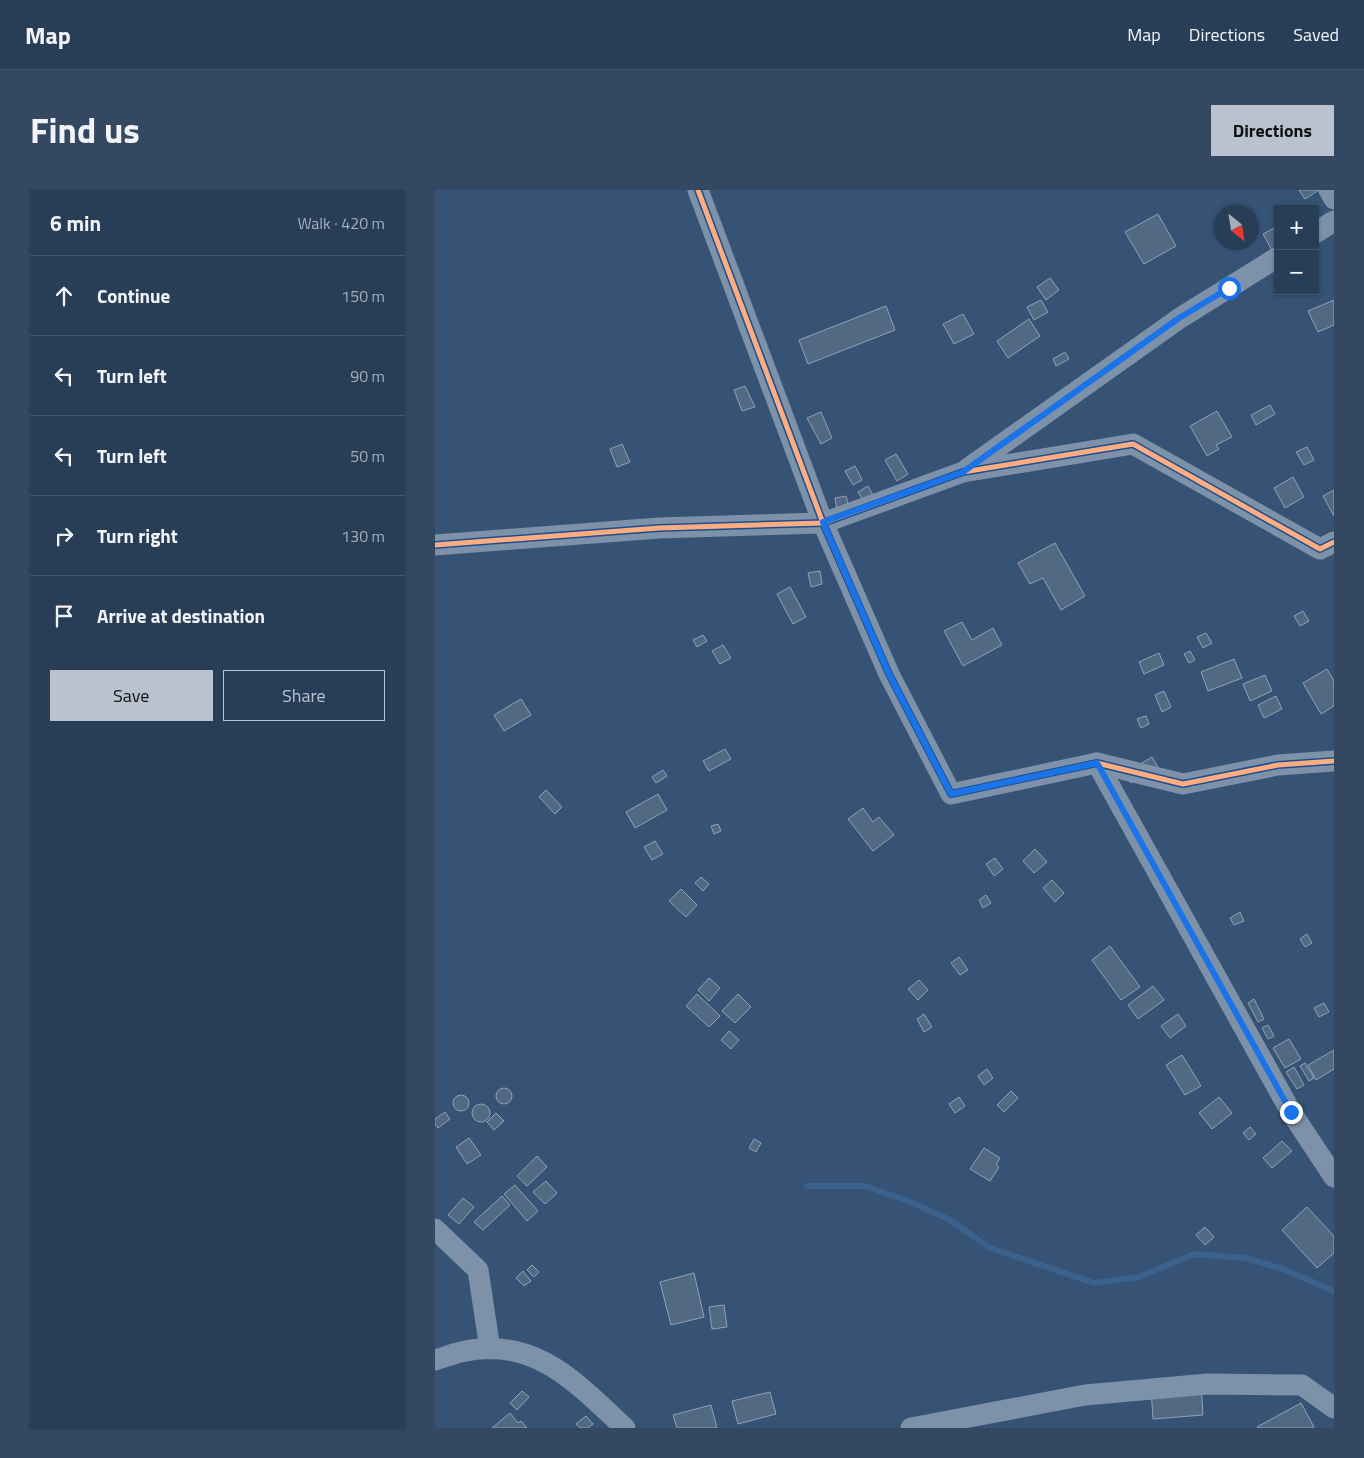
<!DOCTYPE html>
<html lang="en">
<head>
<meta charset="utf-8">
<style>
	body { margin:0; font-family:"Titillium Web",sans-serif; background:#344961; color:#f1f3f6 }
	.controls { position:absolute; right:15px; top:15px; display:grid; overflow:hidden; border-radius:0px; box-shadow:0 1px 4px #0004 }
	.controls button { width:45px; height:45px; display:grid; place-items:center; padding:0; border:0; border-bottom:1px solid #44576d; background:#283e57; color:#f1f3f6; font:25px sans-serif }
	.compass { position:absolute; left:779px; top:15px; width:45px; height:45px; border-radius:50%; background:#283e57; box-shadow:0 1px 4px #0004; rotate:150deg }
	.stop { position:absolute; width:15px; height:15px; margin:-11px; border:4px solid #1a73e8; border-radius:50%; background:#fff }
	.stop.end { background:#1a73e8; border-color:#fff; box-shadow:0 1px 5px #0008 }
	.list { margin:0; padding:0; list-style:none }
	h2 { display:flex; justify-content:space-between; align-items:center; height:65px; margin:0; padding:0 20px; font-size:21px }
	h2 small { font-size:16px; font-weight:400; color:#a5aeba }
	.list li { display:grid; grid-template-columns:32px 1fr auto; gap:15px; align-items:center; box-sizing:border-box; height:80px; padding:0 20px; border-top:1px solid #44576d }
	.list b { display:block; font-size:19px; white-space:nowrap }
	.list em { font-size:16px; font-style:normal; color:#a5aeba }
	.actions { display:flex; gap:10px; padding:15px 20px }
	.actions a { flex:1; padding:11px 0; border:1px solid #b9c2ce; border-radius:0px; text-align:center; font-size:18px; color:#b9c2ce }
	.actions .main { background:#b9c2ce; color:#111 }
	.icon { flex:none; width:28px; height:28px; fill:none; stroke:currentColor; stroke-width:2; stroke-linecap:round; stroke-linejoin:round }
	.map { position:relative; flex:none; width:899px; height:1238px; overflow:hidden; border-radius:0px }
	header { display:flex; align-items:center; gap:30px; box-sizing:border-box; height:70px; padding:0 25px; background:#283e57; border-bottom:1px solid #44576d }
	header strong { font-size:24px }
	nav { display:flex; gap:28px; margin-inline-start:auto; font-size:18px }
	.intro { display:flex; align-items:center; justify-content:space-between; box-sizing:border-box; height:120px; padding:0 30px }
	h1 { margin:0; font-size:35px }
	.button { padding:12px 22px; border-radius:0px; background:#b9c2ce; color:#111; font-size:18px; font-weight:700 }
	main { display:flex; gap:30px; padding:0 30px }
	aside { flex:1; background:#283e57; border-radius:0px; box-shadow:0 1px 4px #0004 }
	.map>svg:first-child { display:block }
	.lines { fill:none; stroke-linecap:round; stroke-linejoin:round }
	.stream { stroke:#3b618d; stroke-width:6 }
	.building { fill:#526984; stroke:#92a2b6 }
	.minor { stroke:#7d92a8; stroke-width:21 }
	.cycleway-casing { stroke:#1b4f8f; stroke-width:8 }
	.cycleway { stroke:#ffac80; stroke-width:5 }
	.route { stroke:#1a73e8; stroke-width:6 }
</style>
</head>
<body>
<header>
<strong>Map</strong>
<nav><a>Map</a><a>Directions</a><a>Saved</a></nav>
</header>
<div class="intro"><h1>Find us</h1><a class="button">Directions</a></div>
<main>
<aside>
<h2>6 min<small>Walk · 420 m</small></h2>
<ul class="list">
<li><svg class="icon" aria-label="ahead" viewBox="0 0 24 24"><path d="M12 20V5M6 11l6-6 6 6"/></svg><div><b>Continue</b></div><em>150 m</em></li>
<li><svg class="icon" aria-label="left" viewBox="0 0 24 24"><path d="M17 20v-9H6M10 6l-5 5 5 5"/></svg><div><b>Turn left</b></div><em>90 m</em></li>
<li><svg class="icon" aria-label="left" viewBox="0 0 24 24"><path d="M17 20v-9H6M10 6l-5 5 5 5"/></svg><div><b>Turn left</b></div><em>50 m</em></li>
<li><svg class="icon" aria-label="right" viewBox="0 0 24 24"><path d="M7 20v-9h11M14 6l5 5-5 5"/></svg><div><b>Turn right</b></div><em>130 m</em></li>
<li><svg class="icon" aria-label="arrive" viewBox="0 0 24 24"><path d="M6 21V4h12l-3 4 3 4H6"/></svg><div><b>Arrive at destination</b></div></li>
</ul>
<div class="actions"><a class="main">Save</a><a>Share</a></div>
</aside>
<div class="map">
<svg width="899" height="1238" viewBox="0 0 899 1238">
	<rect width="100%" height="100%" fill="#365274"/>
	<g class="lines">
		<!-- stream -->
		<polyline class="stream" points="372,996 430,996 471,1010 515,1030 555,1058 659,1093 704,1087 759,1064 811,1068 848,1079 899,1101"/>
	</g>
	<!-- building -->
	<g class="building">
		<polygon points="864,0 884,0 870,9"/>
		<polygon points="723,24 741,56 709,74 690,42"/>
		<polygon points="843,36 843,71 828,44"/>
		<polygon points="615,88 624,100 611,110 602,97"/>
		<polygon points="606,110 613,122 599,130 592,117"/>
		<polygon points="899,110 899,135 883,142 873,121"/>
		<polygon points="451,116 460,140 373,174 364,150"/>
		<polygon points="528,124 539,144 519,154 508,134"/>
		<polygon points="594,129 605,146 573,168 562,151"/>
		<polygon points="630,162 634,169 621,176 618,169"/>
		<polygon points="310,196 320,217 307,221 299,200"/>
		<polygon points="835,215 840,224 821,235 816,225"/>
		<polygon points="782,221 797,247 781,255 784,259 772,266 755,236"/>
		<polygon points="386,222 397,248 386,254 372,228"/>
		<polygon points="187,254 195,272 182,277 175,259"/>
		<polygon points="872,257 879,270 869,275 861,262"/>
		<polygon points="461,264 473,284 462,291 450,270"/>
		<polygon points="420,276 427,290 418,295 410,281"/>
		<polygon points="858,287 869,307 850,318 839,298"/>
		<polygon points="433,296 439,307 429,312 423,302"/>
		<polygon points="899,300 899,326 888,306"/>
		<polygon points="411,306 414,317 402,320 400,308"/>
		<polygon points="620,353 650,406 626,420 608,388 595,394 583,373"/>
		<polygon points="385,381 387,394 376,397 373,383"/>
		<polygon points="355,397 371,427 358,434 342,404"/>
		<polygon points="868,421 874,431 865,436 859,426"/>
		<polygon points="527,432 537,450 558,438 567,455 528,476 509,441"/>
		<polygon points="771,443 777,453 768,458 762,447"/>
		<polygon points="268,445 272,451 262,457 258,450"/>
		<polygon points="288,455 296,468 285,474 277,461"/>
		<polygon points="755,461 760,470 754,473 749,464"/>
		<polygon points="724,463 729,475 709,484 704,472"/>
		<polygon points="799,469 807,488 773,501 766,482"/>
		<polygon points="892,479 899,491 899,516 886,524 868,493"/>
		<polygon points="830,485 837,501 815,511 808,494"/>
		<polygon points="729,501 736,517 727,522 720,505"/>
		<polygon points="841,506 847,519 829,528 823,515"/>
		<polygon points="86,509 96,525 69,541 59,525"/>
		<polygon points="711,526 714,534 706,538 702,529"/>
		<polygon points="290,559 296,569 274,581 268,571"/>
		<polygon points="717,567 723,577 696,593 690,583"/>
		<polygon points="228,580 232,586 221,593 217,587"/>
		<polygon points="111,600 127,617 120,624 104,607"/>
		<polygon points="223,604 232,620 200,638 191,622"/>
		<polygon points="428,618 438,632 444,627 459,645 438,661 413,629"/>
		<polygon points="283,634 286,641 279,644 276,636"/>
		<polygon points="220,651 228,664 217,670 209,657"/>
		<polygon points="600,659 612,672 599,683 588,671"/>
		<polygon points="560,668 568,679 559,686 551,674"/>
		<polygon points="266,687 274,694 268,701 260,693"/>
		<polygon points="617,690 629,703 620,712 608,698"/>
		<polygon points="246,699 262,715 251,727 234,711"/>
		<polygon points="551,705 556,713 548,718 544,710"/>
		<polygon points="805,722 809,731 799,735 795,728"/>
		<polygon points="872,744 877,753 870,757 865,749"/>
		<polygon points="675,756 705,797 686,810 657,770"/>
		<polygon points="524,767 533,780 525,785 516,773"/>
		<polygon points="274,788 285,798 274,811 263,800"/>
		<polygon points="484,790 493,800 483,810 473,799"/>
		<polygon points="718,796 729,810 703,829 693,815"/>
		<polygon points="262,804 285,826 274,837 251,816"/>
		<polygon points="303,804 316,817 300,833 287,821"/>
		<polygon points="819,809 829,829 823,832 813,813"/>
		<polygon points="889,813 894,822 884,827 879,818"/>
		<polygon points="489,824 497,837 489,842 482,829"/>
		<polygon points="743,824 751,836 735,848 726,836"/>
		<polygon points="833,835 839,846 833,849 827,838"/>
		<polygon points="294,841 304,850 296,859 286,850"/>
		<polygon points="854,849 866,869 850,878 838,858"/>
		<polygon points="899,860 899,879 881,890 873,875"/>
		<polygon points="747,865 766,896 750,905 731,875"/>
		<polygon points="870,873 879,888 874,891 865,876"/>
		<polygon points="859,877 869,895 862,899 851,882"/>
		<polygon points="552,879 558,888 549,895 543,886"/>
		<circle cx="69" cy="906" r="8"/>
		<polygon points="576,901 583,908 569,922 562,915"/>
		<circle cx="26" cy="913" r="8"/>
		<polygon points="524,907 530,916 520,923 514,914"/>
		<polygon points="784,907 797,923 777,939 764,923"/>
		<circle cx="46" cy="923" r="9"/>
		<polygon points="10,922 15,929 3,938 0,934 0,929"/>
		<polygon points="61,923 69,931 59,940 52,932"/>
		<polygon points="815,937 821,944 814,950 808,943"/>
		<polygon points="34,948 46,965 32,974 21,957"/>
		<polygon points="319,949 326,953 321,962 314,958"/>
		<polygon points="847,951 857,961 837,978 828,968"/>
		<polygon points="549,958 565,968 561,975 564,977 555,991 535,979"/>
		<polygon points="102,966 112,977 92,996 82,986"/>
		<polygon points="111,991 122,1003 110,1014 98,1002"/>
		<polygon points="80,995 103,1021 92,1031 69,1004"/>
		<polygon points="67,1006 75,1015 48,1040 39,1032"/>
		<polygon points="28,1008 39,1017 24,1034 13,1025"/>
		<polygon points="872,1017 899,1046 899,1063 882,1078 847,1040"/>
		<polygon points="770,1037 779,1047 770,1055 761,1045"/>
		<polygon points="97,1075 104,1082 99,1087 92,1080"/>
		<polygon points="88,1081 96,1091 89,1096 81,1088"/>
		<polygon points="259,1083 269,1127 236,1135 225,1092"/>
		<polygon points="289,1115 292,1137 277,1139 274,1117"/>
		<polygon points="766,1195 768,1225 718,1229 716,1199"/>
		<polygon points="87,1201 94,1207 82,1220 75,1213"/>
		<polygon points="335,1202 341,1224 303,1234 297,1211"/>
		<polygon points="866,1213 879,1237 877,1238 823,1238 822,1237"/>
		<polygon points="276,1215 282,1238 242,1238 238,1225"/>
		<polygon points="75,1223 83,1233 86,1231 92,1238 57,1238"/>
		<polygon points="151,1226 158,1234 153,1238 145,1238 141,1234"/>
	</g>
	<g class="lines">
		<!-- minor -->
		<g class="minor">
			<polyline points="263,0 388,333 454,484 516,604 662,573 748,594 843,575 899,571"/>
			<polyline points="894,0 899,9"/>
			<polyline points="880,43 899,31"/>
			<polyline points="532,279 745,128 843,67"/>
			<polyline points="0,355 224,338 388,333 528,282 698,254 885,359 899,352"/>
			<polyline points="662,573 856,922 899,987"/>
			<polyline points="0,1039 43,1080 55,1159"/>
			<path d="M0,1170C8,1168 17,1164 26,1162C100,1145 141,1193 190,1238"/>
			<polyline points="476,1238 650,1205 773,1194 867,1195 899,1218"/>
		</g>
		<!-- cycleway casing -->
		<g class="cycleway-casing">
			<g id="cycleway">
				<polyline points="263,0 388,333 454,484 516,604 662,573 748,594 843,575 899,571"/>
				<polyline points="0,355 224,338 388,333 528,282 698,254 885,359 899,352"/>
			</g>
		</g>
		<!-- cycleway -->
		<use href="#cycleway" class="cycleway"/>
	</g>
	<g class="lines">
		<!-- route -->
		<polyline class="route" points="794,98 744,128 528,282 388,332 454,484 516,604 662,573 856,922"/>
	</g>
</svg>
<div class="controls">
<button>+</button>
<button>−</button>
</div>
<svg class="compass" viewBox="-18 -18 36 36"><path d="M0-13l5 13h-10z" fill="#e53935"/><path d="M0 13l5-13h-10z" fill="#a5aeba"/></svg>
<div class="stop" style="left:794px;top:98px"></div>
<div class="stop end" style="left:856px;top:922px"></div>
</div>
</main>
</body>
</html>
